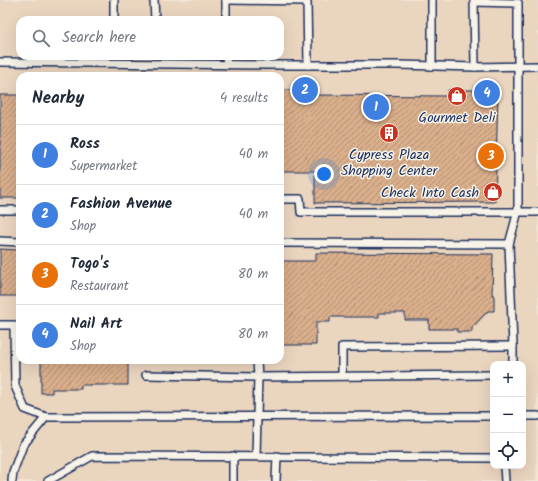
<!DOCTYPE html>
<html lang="en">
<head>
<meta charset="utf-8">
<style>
	body { margin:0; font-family:Kalam,sans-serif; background:#f6f6f7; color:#1f2937 }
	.controls { position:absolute; right:12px; bottom:12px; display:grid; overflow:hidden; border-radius:8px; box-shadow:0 4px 16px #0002 }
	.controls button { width:36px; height:36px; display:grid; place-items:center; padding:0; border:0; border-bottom:1px solid #e0e1e3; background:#fff; color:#1f2937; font:20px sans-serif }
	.you { position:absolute; left:324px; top:174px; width:14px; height:14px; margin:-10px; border:3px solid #fff; border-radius:50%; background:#1a73e8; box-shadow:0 0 0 6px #1a73e833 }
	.badge { display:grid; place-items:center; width:26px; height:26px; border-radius:50%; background:#c8321e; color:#fff; font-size:13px; font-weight:700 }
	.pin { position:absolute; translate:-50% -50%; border:2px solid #fff; box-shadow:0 1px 4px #0006 }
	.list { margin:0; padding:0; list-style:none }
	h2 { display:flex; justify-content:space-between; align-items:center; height:52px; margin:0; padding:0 16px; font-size:17px }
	h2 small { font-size:13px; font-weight:400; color:#747a83 }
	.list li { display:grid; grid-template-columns:26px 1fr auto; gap:12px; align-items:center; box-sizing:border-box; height:60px; padding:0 16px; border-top:1px solid #e0e1e3 }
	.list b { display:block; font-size:15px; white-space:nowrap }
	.list p { margin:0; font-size:13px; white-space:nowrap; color:#747a83 }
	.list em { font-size:13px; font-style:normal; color:#747a83 }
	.icon { flex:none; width:22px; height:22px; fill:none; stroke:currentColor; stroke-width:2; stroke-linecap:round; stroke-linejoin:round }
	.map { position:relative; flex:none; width:538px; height:481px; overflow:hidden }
	.search { position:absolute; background:#fff; box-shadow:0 4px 16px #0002; left:16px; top:16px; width:268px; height:44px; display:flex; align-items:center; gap:10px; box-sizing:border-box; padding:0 14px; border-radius:12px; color:#747a83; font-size:15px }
	.panel { position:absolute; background:#fff; box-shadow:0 4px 16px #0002; left:16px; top:72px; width:268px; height:292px; border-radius:12px }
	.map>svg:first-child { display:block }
	.built { fill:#ead5bf; fill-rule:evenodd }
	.building { fill:url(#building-hatch); stroke:#1b2f5e }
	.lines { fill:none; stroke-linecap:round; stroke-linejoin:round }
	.lane-casing { stroke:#1b2f5e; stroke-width:10 }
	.lane { stroke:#f7f3e8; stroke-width:7 }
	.labels { text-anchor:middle; stroke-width:3; stroke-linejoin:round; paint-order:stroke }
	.poi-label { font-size:14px; fill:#1b2f5e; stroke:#f7f3e8 }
</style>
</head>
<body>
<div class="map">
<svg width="538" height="481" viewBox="0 0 538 481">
	<defs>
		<pattern id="building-hatch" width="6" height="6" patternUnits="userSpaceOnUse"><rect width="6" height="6" fill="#daaf8b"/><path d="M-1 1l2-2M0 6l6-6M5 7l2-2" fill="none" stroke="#b08f75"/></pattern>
	</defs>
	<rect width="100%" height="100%" fill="#f1e5d5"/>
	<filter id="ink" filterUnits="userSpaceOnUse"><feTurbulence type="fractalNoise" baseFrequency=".025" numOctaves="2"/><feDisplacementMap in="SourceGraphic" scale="8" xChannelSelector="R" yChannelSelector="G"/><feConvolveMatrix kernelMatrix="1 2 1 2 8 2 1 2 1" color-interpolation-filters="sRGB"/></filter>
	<g filter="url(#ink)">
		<!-- built -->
		<path class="built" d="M0,0H538V306L536,481H0ZM20,20H280V56H20ZM20,76H280V360H20ZM493,364H523V466H493Z"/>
		<!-- building -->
		<g class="building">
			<polygon points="280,90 315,90 315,95 446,96 448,90 495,90 495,93 498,94 495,202 315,203 315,171 280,171"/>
			<rect x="0" y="95" width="20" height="103"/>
			<polygon points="0,249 18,250 17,296 0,296"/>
			<polygon points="316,253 493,254 492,295 494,295 494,311 488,311 472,328 472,332 457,332 457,329 429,329 429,320 405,320 405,313 379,313 379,317 330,317 330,322 316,322 316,345 280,345 280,261 316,261"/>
			<polygon points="41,360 128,360 128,385 81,385 81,389 52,389 52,393 41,393"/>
		</g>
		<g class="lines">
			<!-- lane casing -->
			<g class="lane-casing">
				<g id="lane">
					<polyline points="114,0 114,20"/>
					<polyline points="154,0 155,20"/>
					<polyline points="226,0 307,1 308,65"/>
					<polyline points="226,0 226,20"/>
					<polyline points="432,0 432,66"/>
					<polyline points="474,0 475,67"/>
					<polyline points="474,2 518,3 518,211 509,244 513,346 513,364"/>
					<polyline points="226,56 227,65"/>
					<polyline points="0,62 268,65 398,65 475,67 538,66"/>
					<polyline points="280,199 300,199 301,212 538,212"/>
					<polyline points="0,210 20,210"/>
					<polyline points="0,241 20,242"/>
					<polyline points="280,243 509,244"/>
					<polyline points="0,325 14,325 15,386 25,409 46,417 493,416"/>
					<polyline points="257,360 258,377 493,375"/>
					<polyline points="146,375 258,377 256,456"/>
					<polyline points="342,376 342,347 513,346"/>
					<polyline points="523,416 538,416"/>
					<polyline points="233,456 233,481"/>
					<polyline points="504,466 505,481"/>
					<polyline points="12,481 13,472 23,445 46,417"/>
					<polyline points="48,481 92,456 493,458"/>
					<polyline points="276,481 277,456"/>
				</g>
			</g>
			<!-- lane -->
			<use href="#lane" class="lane"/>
		</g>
	</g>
	<!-- icons -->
	<defs>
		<g id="shop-disc" transform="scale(1)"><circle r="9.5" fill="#c8321e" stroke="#f7f3e8"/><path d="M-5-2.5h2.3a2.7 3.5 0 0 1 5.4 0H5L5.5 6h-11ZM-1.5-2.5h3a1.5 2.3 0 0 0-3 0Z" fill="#fff"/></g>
		<g id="building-disc" transform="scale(1)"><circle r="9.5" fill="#c8321e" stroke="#f7f3e8"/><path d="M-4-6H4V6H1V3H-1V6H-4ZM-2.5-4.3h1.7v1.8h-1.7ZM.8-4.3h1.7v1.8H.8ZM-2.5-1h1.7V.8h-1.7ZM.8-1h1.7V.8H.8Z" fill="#fff"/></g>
	</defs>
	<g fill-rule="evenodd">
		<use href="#shop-disc" x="457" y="96"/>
		<use href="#building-disc" x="389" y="133"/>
		<use href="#shop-disc" x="493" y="192"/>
	</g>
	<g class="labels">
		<!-- poi labels -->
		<g class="poi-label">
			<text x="457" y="122">Gourmet Deli</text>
			<text x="389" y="159">Cypress Plaza<tspan x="389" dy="16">Shopping Center</tspan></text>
			<text x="479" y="197" text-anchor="end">Check Into Cash</text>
		</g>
	</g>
</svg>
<div class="controls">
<button>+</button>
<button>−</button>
<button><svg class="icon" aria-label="locate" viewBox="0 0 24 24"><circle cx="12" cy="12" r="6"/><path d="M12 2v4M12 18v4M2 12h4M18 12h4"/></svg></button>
</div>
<div class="you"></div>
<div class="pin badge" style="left:376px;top:107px;background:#3f7fe0">1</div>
<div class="pin badge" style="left:305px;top:90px;background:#3f7fe0">2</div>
<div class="pin badge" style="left:491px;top:156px;background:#e8710a">3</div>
<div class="pin badge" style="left:487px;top:93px;background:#3f7fe0">4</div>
<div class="search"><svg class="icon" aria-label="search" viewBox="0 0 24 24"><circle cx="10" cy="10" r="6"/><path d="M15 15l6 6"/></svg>Search here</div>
<section class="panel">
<h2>Nearby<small>4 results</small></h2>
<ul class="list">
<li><span class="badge" style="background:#3f7fe0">1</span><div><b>Ross</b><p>Supermarket</p></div><em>40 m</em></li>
<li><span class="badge" style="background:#3f7fe0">2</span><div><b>Fashion Avenue</b><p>Shop</p></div><em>40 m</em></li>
<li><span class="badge" style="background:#e8710a">3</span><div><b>Togo's</b><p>Restaurant</p></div><em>80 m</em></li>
<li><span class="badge" style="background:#3f7fe0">4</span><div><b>Nail Art</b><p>Shop</p></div><em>80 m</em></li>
</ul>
</section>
</div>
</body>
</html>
